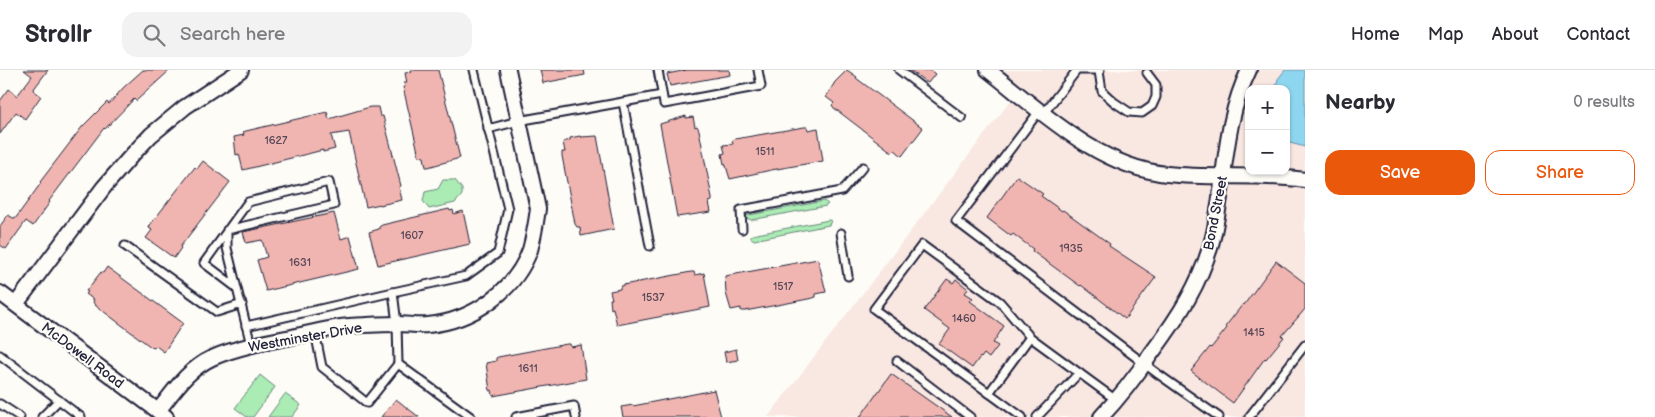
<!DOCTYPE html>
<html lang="en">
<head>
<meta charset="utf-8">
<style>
	body { margin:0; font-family:"Balsamiq Sans",sans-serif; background:#f2f2f3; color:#2b2b33 }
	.controls { position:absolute; right:15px; top:15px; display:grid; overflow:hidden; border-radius:10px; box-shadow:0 1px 4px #0004 }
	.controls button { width:45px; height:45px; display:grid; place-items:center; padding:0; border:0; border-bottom:1px solid #e1e1e2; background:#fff; color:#2b2b33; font:25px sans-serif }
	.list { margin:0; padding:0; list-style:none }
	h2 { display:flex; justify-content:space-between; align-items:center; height:65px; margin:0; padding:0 20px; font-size:21px }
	h2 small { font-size:16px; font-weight:400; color:#7c7c81 }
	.actions { display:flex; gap:10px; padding:15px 20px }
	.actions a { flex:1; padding:11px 0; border:1px solid #ea580c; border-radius:15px; text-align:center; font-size:18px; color:#ea580c }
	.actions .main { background:#ea580c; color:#fff }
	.icon { flex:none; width:28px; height:28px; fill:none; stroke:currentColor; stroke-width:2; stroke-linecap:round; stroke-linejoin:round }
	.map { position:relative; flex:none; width:1305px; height:347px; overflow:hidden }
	header { display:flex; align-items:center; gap:30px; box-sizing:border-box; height:70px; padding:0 25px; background:#fff; border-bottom:1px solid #e1e1e2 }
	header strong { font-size:24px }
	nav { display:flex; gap:28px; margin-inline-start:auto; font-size:18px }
	.search { width:350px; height:45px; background:#f2f2f3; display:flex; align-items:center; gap:12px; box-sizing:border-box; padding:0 18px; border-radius:15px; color:#7c7c81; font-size:19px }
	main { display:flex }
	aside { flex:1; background:#fff }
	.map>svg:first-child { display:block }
	.built { fill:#f9e7e2; fill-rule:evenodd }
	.green { fill:#abecb5; stroke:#668778 }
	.water { fill:#8ed6ef; stroke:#638ea7 }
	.building { fill:#f0b5b0; stroke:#22223b }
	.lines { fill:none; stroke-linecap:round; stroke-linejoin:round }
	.lane-casing { stroke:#22223b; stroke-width:11 }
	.street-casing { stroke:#22223b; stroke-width:18 }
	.lane { stroke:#fdfcf7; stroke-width:7 }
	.street { stroke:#fdfcf7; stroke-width:14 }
	.labels { text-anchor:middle; stroke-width:4.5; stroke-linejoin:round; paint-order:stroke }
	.number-label { font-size:11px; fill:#564758 }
	.street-label { font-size:14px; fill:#22223b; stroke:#fdfcf7 }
</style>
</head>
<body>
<header>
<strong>Strollr</strong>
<div class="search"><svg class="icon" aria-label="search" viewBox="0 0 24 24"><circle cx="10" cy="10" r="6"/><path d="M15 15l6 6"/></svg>Search here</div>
<nav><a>Home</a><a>Map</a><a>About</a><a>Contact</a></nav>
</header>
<main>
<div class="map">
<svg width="1305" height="347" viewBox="0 0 1305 347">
	<rect width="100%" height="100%" fill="#fdfcf7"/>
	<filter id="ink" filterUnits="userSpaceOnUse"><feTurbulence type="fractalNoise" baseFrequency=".02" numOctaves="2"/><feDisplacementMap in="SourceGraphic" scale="10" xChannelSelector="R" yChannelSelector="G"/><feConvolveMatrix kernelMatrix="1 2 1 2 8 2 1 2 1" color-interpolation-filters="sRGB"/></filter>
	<g filter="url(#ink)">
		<!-- built -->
		<path class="built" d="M1000,0H1305V347H768L1021,17ZM1249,19H1286V101H1249Z"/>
		<!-- green -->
		<g class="green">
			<polygon points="443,110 455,110 462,119 462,125 455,133 429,139 423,131 425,122 438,119"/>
			<polygon points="824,131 828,134 826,136 751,150 747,148 746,146 749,145"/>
			<polygon points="829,150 831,151 829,155 754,170 750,167 752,165"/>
			<polygon points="260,305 275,317 253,347 247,347 235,338"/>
			<polygon points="285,324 301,335 292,347 268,347"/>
		</g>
		<!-- water -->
		<polygon class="water" points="1285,0 1305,0 1305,77 1286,72 1286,19 1275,19 1278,9"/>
		<!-- building -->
		<g class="building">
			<polygon points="24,0 48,0 33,20 41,26 25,49 16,42 0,64 0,31 9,19 17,26 32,6"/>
			<polygon points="143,0 170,0 136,31 134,29 105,59 104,58 49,131 50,132 33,156 26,151 6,179 0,175 0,156 8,145 15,149 41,113 40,112 82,57 107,32 109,34 123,18"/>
			<polygon points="411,0 438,0 460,88 428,97 426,97 424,87 419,86 403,17 405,17 404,13 407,13 405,3 412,2"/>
			<polygon points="540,0 584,0 585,5 543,13"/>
			<polygon points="687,0 729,0 730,5 670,16 667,4"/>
			<polygon points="847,0 857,7 856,8 923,58 902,86 895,80 893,82 889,80 834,38 832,35 834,33 826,27 835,12"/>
			<polygon points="909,0 930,0 935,4 928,13"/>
			<polygon points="370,37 378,37 380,46 383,46 401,116 399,117 402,130 380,135 380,134 366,137 349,62 331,65 335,79 323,82 323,80 243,100 239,84 236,85 234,67 244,65 243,62 246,61 327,42 329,49"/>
			<polygon points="686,46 686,48 693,47 695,57 697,56 699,60 712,128 712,131 709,132 711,142 677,147 660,54"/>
			<polygon points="804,57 807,57 808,60 818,58 823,91 771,100 730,109 725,93 724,94 722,84 725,83 723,75 733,74 732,71 735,69"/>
			<polygon points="580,66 581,67 597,66 614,159 581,166 580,157 577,157 575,154 562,86 562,82 565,82 563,72 570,70 570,68"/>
			<polygon points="203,91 230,112 180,177 181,178 174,188 146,168 152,160 149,158 150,155 157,146 195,97 197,99"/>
			<polygon points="1017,106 1043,124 1041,126 1062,141 1063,140 1110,174 1109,176 1156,207 1125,249 1081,215 1080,216 1032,181 1033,179 1013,164 1011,166 987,148"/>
			<polygon points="449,139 450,141 453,140 454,144 463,141 470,174 378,195 369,162 379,159 379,157 382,155"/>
			<polygon points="334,143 341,169 350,166 359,199 266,221 257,190 267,187 262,170 246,173 243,162"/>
			<polygon points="818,189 826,222 816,224 816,227 813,228 788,233 745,241 741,241 741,238 731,240 726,223 725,206"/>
			<polygon points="1276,191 1305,213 1305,239 1282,266 1284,267 1266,289 1265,288 1233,333 1191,301 1210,277 1211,278 1227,258 1225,257 1243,234 1244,235"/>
			<polygon points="107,197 183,253 164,282 156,276 154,278 151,277 95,235 93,232 94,230 86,224 88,222 86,221 101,202 103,203"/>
			<polygon points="691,202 694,202 695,205 704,203 710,237 617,255 613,238 611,239 610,229 612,229 610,221 620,219 620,217 623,215"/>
			<polygon points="947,209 953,213 956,209 968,219 965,223 973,228 970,231 1004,256 993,273 998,276 989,288 984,284 981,288 980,287 972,298 939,274 950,259 924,240"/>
			<polygon points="567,274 570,274 571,277 581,275 586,309 493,326 492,320 490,321 486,293 496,291 496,288 498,287"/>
			<polygon points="736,279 738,290 726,292 724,282"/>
			<polygon points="891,304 952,347 860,347"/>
			<polygon points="714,320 721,347 623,347 621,337 633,335 633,336"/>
			<polygon points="396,329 406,337 419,347 381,347"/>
		</g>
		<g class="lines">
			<!-- lane casing -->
			<g class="lane-casing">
				<g id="lane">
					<polyline points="658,0 664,34 761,16 758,0"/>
					<polyline points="899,0 962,48"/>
					<polyline points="1099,1 1102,21 1114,32 1129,42 1142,43 1152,36 1156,27 1156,15 1147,3"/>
					<polyline points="623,32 650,176"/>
					<polyline points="1040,40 956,151 1158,304 1219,347"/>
					<polyline points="1044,43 1077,0 1100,0"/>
					<polyline points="488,59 518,51 662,25"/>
					<polyline points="742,159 741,140 842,121 863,97"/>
					<polyline points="841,163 848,206"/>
					<polyline points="125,176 217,242 242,234"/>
					<polyline points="237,218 204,193 248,132 329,112 334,135 227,160 227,178 251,275"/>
					<polyline points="393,222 466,206 498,183 508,139 474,0"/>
					<polyline points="246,256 393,222 397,254 398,294 471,347"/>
					<polyline points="315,262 322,297 367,333 398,294"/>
					<polyline points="0,285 81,347"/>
					<polyline points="897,291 970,347"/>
					<polyline points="989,323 1030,267"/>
					<polyline points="0,334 20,347"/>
					<polyline points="42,347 59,330"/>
					<polyline points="516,347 574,336 576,347"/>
					<polyline points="1022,347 874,239 922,175 1000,232 1030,267 1116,330"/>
					<polyline points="1037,347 1079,303"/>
					<polyline points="1249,347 1305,275"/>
				</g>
			</g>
			<!-- street casing -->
			<g class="street-casing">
				<g id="street">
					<path d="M988,0C1041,41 1098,97 1167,104C1213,109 1259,103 1305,110"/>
					<polyline points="0,223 166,347"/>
					<polyline points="16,234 104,117 132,85 151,65 185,37 241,0"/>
					<path d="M158,341C174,321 188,299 212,288C237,277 266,272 292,267C311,263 330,258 349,256C365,255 382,254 398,254C408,254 418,256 428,255C472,251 515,221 530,180C534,166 536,153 538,139L508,0"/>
					<path d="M1101,347C1119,328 1136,306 1151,284C1178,248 1202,212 1213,167C1226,111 1223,53 1249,0"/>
				</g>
			</g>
			<!-- lane -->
			<use href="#lane" class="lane"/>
			<!-- street -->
			<use href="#street" class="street"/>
		</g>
	</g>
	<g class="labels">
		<!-- number labels -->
		<g class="number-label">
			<text x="276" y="74">1627</text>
			<text x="765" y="85">1511</text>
			<text x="412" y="169">1607</text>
			<text x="1071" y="182">1935</text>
			<text x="300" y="196">1631</text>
			<text x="783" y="220">1517</text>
			<text x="653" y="231">1537</text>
			<text x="964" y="252">1460</text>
			<text x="1254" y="266">1415</text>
			<text x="528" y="302">1611</text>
		</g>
		<!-- street labels -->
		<g class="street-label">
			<text transform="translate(1215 143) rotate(-79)" y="5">Bond Street</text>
			<text transform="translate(305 267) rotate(-10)" y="5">Westminster Drive</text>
			<text transform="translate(83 285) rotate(37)" y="5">McDowell Road</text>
		</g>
	</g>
</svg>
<div class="controls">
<button>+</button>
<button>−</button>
</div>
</div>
<aside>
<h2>Nearby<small>0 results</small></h2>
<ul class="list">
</ul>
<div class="actions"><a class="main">Save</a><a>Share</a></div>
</aside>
</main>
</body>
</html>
